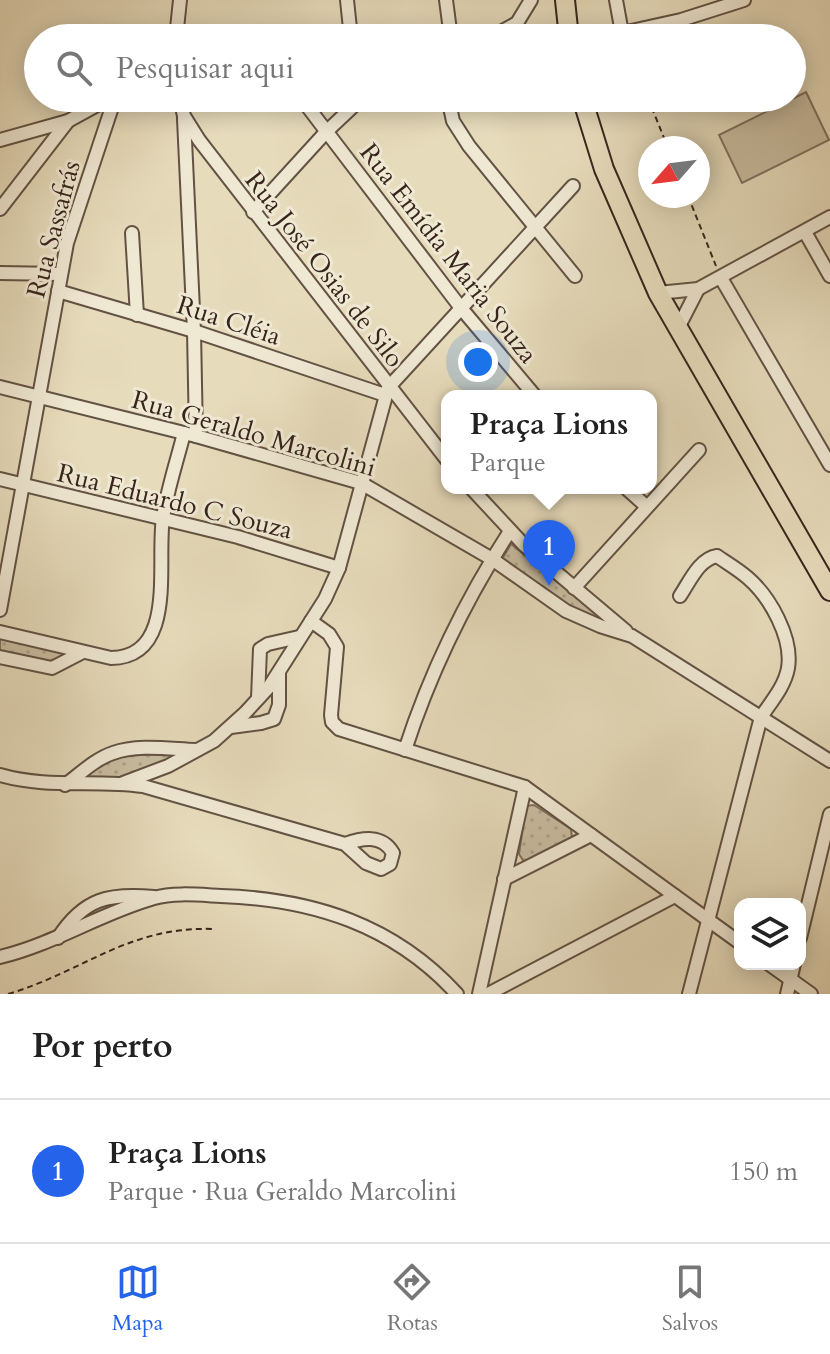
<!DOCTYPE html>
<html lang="pt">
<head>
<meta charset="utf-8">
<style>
	body { margin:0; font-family:Cardo,serif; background:#f6f6f6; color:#222 }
	.controls { position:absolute; right:24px; bottom:24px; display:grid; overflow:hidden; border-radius:16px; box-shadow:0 4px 20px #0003 }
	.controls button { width:72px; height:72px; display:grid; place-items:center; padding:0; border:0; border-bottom:2px solid #e0e0e0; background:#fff; color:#222; font:40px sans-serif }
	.compass { position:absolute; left:638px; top:136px; width:72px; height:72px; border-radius:50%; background:#fff; box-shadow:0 4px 20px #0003; rotate:242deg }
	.you { position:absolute; left:478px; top:362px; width:28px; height:28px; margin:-20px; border:6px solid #fff; border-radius:50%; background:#1a73e8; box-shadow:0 0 0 12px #1a73e833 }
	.badge { display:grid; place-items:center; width:52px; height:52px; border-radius:50%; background:#2563eb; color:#fff; font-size:26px; font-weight:700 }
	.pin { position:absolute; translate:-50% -66px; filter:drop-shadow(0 2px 4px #0008) }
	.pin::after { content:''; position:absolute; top:42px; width:28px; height:24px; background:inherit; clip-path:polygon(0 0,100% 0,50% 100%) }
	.popup { position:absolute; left:441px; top:390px; width:216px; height:104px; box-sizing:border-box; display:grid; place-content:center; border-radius:16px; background:#fff; filter:drop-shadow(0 2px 6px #0005); font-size:26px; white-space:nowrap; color:#767676 }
	.popup b { font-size:30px; color:#222 }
	.popup::after { content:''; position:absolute; left:50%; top:100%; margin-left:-16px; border:16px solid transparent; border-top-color:#fff }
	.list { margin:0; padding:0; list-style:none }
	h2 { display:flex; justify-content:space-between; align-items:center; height:104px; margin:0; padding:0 32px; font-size:34px }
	h2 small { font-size:26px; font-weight:400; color:#767676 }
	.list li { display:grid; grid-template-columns:52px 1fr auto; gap:24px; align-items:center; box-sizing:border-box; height:144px; padding:0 32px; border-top:2px solid #e0e0e0 }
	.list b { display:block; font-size:30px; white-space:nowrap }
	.list p { margin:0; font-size:26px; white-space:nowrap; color:#767676 }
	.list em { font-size:26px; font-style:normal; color:#767676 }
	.icon { flex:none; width:44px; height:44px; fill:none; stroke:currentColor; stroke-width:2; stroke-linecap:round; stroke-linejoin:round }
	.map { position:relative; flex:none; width:830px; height:994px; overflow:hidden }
	.search { position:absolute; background:#fff; box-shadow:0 4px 20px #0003; left:24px; right:24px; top:24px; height:88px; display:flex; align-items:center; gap:20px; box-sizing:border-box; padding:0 28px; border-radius:44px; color:#767676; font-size:30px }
	.sheet { height:248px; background:#fff }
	nav { display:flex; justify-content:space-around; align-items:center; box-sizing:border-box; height:112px; border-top:2px solid #e0e0e0; background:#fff; font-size:22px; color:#767676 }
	nav a { display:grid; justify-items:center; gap:4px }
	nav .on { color:#2563eb }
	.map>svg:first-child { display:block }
	.grass { fill:#c8bca0; stroke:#80705e; stroke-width:2 }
	.park { fill:url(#park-dots); stroke:#80705e; stroke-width:2 }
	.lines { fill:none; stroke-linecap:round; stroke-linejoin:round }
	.minor-casing { stroke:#635244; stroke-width:16 }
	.highway-casing { stroke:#37251c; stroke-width:22 }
	.path { stroke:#37251c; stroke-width:2; stroke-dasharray:6 4; stroke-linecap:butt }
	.minor { stroke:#efe8d3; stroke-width:12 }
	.highway { stroke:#e6dbbb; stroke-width:18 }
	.labels { text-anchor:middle; stroke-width:6; stroke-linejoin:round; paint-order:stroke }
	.street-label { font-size:26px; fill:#37251c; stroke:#efe8d3 }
</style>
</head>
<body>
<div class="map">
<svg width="830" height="994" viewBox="0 0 830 994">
	<defs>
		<pattern id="park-dots" width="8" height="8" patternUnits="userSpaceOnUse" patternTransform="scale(2)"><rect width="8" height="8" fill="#c8bca0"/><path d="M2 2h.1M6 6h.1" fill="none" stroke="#aca189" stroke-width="1.8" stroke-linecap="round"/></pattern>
	</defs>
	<rect width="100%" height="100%" fill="#e6dbbb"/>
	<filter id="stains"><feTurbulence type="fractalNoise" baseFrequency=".0025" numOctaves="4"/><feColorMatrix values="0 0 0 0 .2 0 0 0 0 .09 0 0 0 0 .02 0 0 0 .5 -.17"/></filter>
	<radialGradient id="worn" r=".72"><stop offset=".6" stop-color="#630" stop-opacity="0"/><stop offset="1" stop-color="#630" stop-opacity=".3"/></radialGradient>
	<!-- grass -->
	<polygon class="grass" points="806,92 829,140 742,183 719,135"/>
	<!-- park -->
	<g class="park">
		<polygon points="511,544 601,618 598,623 574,611 501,561"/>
		<polygon points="0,638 72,653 50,664 0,655"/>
		<polygon points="183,753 119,781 84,779 104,761 119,756"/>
		<polygon points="534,805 571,829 572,838 524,862 519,854 526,806"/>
	</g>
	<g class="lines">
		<!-- minor casing -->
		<g class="minor-casing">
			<g id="minor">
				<polyline points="347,0 351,38"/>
				<polyline points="446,0 451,38"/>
				<polyline points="616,0 622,33 681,20 744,0"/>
				<polyline points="176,38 180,0"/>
				<polyline points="490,38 517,23 531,0"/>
				<polyline points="180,98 184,116 199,140 447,460"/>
				<polyline points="301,98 461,308 535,396"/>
				<polyline points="448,98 453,121 469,146 575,276"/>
				<polyline points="184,119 194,331 196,436"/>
				<polyline points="0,140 68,121 110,98"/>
				<polyline points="0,209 68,121"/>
				<polyline points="253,212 326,132 362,98"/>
				<polyline points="805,232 830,276"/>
				<polyline points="132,233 137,315"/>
				<polyline points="0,273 60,274"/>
				<polyline points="721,278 830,465"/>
				<polyline points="58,291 194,331 385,395"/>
				<polyline points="658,293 698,289 830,217"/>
				<polyline points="677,330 698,289"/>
				<polyline points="0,387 196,436 361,483 492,559 566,611 600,626 632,636 830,761"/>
				<polyline points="0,479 238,537 339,568"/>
				<polyline points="471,488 524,545 626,631"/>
				<polyline points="626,488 646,506"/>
				<polyline points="574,588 699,450"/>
				<path d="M680,596C690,581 699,559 717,556C727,563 739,570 748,578C770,597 793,638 788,668C785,686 771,702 761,717L689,994"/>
				<polyline points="0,610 67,243 115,98"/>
				<polyline points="311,621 329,634 337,647 331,715 332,722 339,729 525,787 740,943"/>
				<path d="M0,632L111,658C178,657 156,563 163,518C167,490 177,461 184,433"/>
				<polyline points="0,657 52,668 81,653"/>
				<polyline points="258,698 260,649 268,644 299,637"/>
				<polyline points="231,727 261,723 274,719 279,705 279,673"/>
				<path d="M405,750C430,673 466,599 510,531"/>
				<path d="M0,775C49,789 94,779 143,786L345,844L366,863L381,869L390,864L393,853C382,834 362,838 345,844"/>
				<polyline points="123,783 168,766 214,741 245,713 269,687 325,599 339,568 388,388 573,186"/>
				<path d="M65,785C80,774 95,759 113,753C138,744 169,749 196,750"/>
				<polyline points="504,879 591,835"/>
				<path d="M58,938C84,898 109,893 154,897"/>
				<polyline points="800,938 830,814"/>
				<path d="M0,957C54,944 101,913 154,898C174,892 201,895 221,896C313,899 394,925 457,994"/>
				<polyline points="769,964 811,994"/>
				<polyline points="479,994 525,787"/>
				<polyline points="488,994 675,896"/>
				<polyline points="787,994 794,964"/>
			</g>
		</g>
		<!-- highway casing -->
		<g class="highway-casing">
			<g id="highway">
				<polyline points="565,0 569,38"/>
				<polyline points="582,98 604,169 658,293 830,591"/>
			</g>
		</g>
		<!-- path -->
		<g class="path">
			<polyline points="648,98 668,148"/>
			<polyline points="688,196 716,266"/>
			<path d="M8,994C83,972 128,926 213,929"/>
		</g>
		<!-- minor -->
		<use href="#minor" class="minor"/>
		<!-- highway -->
		<use href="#highway" class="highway"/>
	</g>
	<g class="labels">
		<!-- street labels -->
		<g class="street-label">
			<text transform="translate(53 229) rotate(-75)" y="9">Rua Sassafrás</text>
			<text transform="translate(449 253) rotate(52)" y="9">Rua Emídia Maria Souza</text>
			<text transform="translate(325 269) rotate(52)" y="9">Rua José Osias de Silo</text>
			<text transform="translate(229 320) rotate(18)" y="9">Rua Cléia</text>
			<text transform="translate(254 433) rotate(16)" y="9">Rua Geraldo Marcolini</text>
			<text transform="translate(175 501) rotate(14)" y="9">Rua Eduardo C Souza</text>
		</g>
	</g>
	<rect width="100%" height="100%" filter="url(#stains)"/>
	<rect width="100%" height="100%" fill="url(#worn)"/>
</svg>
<div class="controls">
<button><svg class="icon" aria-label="layers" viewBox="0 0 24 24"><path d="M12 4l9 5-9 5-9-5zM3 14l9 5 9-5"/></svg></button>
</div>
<svg class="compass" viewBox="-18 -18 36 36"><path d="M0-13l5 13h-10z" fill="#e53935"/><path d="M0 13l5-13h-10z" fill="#767676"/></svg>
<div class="you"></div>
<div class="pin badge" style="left:549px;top:586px">1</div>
<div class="popup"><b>Praça Lions</b>Parque</div>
<div class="search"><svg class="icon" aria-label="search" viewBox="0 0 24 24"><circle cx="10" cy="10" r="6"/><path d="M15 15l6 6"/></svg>Pesquisar aqui</div>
</div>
<section class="sheet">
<h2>Por perto<small></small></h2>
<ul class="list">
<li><span class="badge">1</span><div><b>Praça Lions</b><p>Parque · Rua Geraldo Marcolini</p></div><em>150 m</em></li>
</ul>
</section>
<nav>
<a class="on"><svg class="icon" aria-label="map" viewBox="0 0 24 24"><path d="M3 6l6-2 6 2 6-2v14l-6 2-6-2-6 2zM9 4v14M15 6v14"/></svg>Mapa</a>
<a><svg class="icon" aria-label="directions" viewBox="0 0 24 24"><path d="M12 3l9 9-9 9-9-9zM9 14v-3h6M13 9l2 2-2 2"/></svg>Rotas</a>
<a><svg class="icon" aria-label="saved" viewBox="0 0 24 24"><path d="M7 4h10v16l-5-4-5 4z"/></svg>Salvos</a>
</nav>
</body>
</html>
